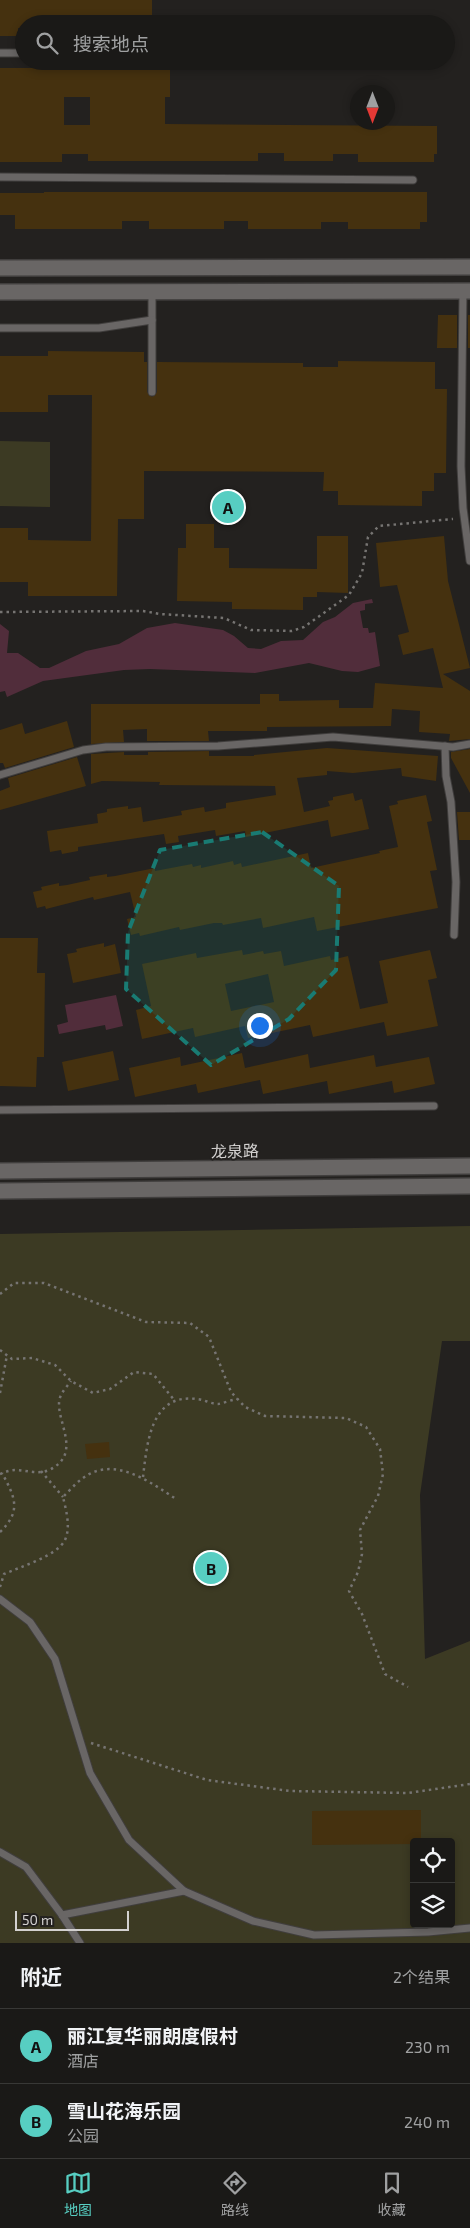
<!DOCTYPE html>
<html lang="zh">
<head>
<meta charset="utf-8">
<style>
	body { margin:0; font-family:"Exo 2","Noto Sans SC",sans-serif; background:#232220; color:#f1f3f6 }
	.controls { position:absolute; right:15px; bottom:15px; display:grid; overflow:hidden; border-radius:5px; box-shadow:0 2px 8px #0003 }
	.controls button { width:45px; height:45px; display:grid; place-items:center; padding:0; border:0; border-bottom:1px solid #383836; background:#1a1917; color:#f1f3f6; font:25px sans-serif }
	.compass { position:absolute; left:350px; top:85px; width:45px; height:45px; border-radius:50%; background:#1a1917; box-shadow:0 2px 8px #0003; rotate:180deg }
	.scale { position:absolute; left:15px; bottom:12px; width:114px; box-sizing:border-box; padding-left:5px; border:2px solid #d3d1d0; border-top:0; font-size:14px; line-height:18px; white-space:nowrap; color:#d3d1d0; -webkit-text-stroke:4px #23211f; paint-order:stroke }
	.you { position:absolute; left:259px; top:1025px; width:18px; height:18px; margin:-12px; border:4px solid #fff; border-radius:50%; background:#1a73e8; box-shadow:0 0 0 8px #1a73e833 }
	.badge { display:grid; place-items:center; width:32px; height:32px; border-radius:50%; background:#57cec2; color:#111; font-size:16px; font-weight:700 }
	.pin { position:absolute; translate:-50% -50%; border:2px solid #fff; box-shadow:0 1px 5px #0006 }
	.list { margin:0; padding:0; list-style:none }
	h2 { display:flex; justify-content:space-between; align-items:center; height:65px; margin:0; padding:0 20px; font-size:21px }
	h2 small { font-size:16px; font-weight:400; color:#9fa0a1 }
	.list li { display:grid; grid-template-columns:32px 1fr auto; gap:15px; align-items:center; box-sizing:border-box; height:75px; padding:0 20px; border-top:1px solid #383836 }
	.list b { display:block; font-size:19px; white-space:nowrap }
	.list p { margin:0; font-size:16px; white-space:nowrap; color:#9fa0a1 }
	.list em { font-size:16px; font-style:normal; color:#9fa0a1 }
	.icon { flex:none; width:28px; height:28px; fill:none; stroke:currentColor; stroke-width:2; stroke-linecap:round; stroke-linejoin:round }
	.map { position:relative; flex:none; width:470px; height:1943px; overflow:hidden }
	.search { position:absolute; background:#1a1917; box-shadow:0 2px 8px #0003; left:15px; right:15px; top:15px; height:55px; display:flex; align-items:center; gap:12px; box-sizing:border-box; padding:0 18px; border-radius:28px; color:#9fa0a1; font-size:19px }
	.sheet { height:215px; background:#1a1917 }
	nav { display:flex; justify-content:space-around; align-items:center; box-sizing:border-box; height:70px; border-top:1px solid #383836; background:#1a1917; font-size:14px; color:#9fa0a1 }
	nav a { display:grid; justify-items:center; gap:2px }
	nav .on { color:#57cec2 }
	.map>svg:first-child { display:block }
	.green { fill:#3c3a23; fill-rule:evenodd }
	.water { fill:#512d3b }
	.building { fill:#45310f; fill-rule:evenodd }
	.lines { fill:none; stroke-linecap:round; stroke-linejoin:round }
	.service-casing { stroke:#403e3d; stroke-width:9 }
	.tertiary-casing { stroke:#403e3d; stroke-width:18 }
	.secondary-casing { stroke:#403e3d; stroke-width:18 }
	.path { stroke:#767472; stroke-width:2.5; stroke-dasharray:2.5 4; stroke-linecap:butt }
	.service { stroke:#696665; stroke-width:7 }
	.tertiary { stroke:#696665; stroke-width:15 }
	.secondary { stroke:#696665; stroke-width:15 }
	.marked { fill:#197b73; fill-opacity:0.2; stroke:#197b73; stroke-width:4; stroke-dasharray:10 6; stroke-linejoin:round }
	.labels { text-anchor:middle; stroke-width:4; stroke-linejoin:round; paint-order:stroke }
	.street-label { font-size:16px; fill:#d3d1d0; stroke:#23211f }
</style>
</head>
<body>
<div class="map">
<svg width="470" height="1943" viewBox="0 0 470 1943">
	<rect width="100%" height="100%" fill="#23211f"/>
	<!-- green -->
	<g class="green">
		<polygon points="0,441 50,442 50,507 0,506"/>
		<path d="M470,1226V1341H442L420,1495L425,1659L470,1641V1943H0V1234ZM414,1842H451V1924H414Z"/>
	</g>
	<!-- water -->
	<g class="water">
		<polygon points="372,599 373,603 365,604 365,610 360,611 363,628 368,628 369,633 375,632 380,666 358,672 342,671 309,663 255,673 150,669 124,670 43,681 7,697 5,691 0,692 0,624 9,631 7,653 18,653 40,668 49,668 86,651 119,644 147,628 175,623 223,630 234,636 248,648 261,649 281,641 303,640 323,622 335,617 353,603"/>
		<polygon points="116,995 123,1026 106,1030 105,1025 59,1034 57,1025 68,1022 65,1005"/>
	</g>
	<!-- building -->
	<g class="building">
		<polygon points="0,0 152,0 152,24 24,24 24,28 18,28 18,36 0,36"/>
		<path d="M0,68H170V97H165V124L437,126V154H434V162H358V154H333V161H284V153H258V161H88V154H62V162H0ZM64,97H90V125H64Z"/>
		<polygon points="44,192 427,192 427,222 420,222 420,229 348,229 348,222 321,222 321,229 248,229 248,221 224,221 224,229 149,229 149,221 122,221 122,229 15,229 15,215 0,215 0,193 44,193"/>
		<polygon points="438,315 457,315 457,348 437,348"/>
		<rect x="468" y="315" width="2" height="33"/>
		<polygon points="48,351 144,352 144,362 147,362 147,392 152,397 157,392 157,362 303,363 303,367 338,367 338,361 435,362 435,389 447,389 446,473 434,473 434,491 422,491 422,506 338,505 338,491 323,491 324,472 144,471 144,519 118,519 117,596 28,596 28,582 0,582 0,528 28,528 28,540 91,541 92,395 48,395 48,412 0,412 0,356 48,356"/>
		<polygon points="186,524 214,524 214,548 229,548 229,568 317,569 317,536 348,536 348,593 317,592 317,597 303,597 303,610 232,609 232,602 177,601 178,548 186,548"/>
		<polygon points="444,536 448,581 470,668 443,674 470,691 470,739 449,741 450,734 419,732 420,711 392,709 391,726 267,727 267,731 208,731 209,741 147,741 147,729 123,730 124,742 91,744 91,704 260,704 260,694 279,694 279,701 339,700 339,708 373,708 375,683 443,688 433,648 403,655 398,635 409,632 397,585 380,587 376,543"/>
		<polygon points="67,721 74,747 5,768 3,763 0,763 0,730 22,723 25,734"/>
		<polygon points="327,748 438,756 436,781 402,776 401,768 353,773 327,771 327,775 297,778 304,812 330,806 328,801 333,800 333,797 353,793 355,801 362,799 369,829 331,837 328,820 246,837 245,831 216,836 215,830 178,836 179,842 166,844 164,834 78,847 78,851 62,854 61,850 50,852 47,831 98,823 97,814 107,812 107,809 128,806 128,809 141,807 143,822 182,815 181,811 204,807 205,812 226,808 226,803 276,795 275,786 159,785 160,782 102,781 91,784 91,754 124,752 124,755 148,755 148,752 209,751 209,756 254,756 254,755"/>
		<polygon points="470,749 470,793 451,758 451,752"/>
		<polygon points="77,757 86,786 0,810 0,791 10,787 8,778"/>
		<polygon points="426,795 432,821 427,822 437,870 430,871 438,908 317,931 314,917 263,928 261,918 223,925 222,923 214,923 180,930 179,927 140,936 139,933 131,935 127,919 136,917 130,892 94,900 93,897 46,909 45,906 37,908 33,892 42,890 41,887 59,883 59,886 67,885 90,880 89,877 107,874 107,877 115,876 155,868 155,871 192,864 193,867 201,865 201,868 233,861 234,865 241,863 242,867 308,853 311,868 380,853 379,851 398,847 389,806 398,804 397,801"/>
		<polygon points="457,812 470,812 470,840 459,840"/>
		<polygon points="0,938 38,938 37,973 45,973 44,1057 37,1057 36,1087 0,1086"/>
		<polygon points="104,943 104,947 115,944 121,973 73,983 67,954 77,952 76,949"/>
		<path d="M242,950L243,955L263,951L264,954L281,951L284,966L330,956L331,960L348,956L360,1009L388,1003L379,961L430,950L437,978L428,980L438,1026L387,1036L384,1022L313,1037L310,1025L248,1038L245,1026L195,1037L193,1028L142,1039L136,1010L151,1006L142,964L196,953L197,958ZM268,974L274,1002L231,1011L225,984Z"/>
		<polygon points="113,1051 119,1080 68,1091 62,1062"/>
		<polygon points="242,1053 245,1068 308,1054 310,1068 374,1055 376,1067 429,1057 435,1084 394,1093 392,1081 329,1094 327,1081 263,1094 260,1080 198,1093 196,1084 135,1097 129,1068 180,1057 181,1066"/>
		<polygon points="109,1442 110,1457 87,1459 85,1444"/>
		<polygon points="421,1810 421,1842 414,1842 414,1844 312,1845 312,1811"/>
	</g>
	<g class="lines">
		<!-- service casing -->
		<g class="service-casing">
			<g id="service">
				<polyline points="0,53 24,53"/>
				<polyline points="0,177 413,180"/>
				<polyline points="463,291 461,466 463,508 470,561"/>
				<polyline points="152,292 152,392"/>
				<polyline points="0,328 99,328 152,320"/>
				<polyline points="445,746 446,776 451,802 456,882 454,935"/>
				<polyline points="0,775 83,750 106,747 218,746 333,737 453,747 470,744"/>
				<polyline points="0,1110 434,1106"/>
				<polyline points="0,1599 30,1622 55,1659 90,1773 129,1840 184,1891 253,1921 314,1935 428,1932 470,1928"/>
				<polyline points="0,1852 26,1867 62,1915 80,1943"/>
				<polyline points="62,1915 184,1891"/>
			</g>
		</g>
		<!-- tertiary casing -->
		<g class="tertiary-casing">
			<g id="tertiary">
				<polyline points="0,268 470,267"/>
				<polyline points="0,292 470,291"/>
			</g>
		</g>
		<!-- secondary casing -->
		<g class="secondary-casing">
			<g id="secondary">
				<polyline points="0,1171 470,1166"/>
				<polyline points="0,1191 470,1186"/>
			</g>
		</g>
		<!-- path -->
		<g class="path">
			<polyline points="0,612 143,611 160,614 224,618 251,630 292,631 304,627 349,595 362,573 368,537 379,526 453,519"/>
			<polyline points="0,1294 14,1283 44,1283 146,1322 190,1323 209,1337 231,1392 245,1407 265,1416 346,1418 366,1427 380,1449 383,1474 378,1496 360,1530 362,1554 358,1572 349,1591 362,1614 385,1674 408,1687"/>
			<polyline points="0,1350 12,1359 32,1358 55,1365 71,1381 93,1393 110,1389 134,1372 153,1374 175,1401"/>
			<polyline points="0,1393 7,1355"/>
			<polyline points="41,1471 63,1497"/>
			<path d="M0,1474C5,1472 10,1470 15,1470C27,1470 38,1475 49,1470C81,1455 59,1426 59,1404C59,1394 66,1388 71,1381"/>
			<path d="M143,1477C147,1445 150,1393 196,1399C203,1399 211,1404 218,1404C224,1403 231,1400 237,1399"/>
			<path d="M0,1532C22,1511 15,1497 2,1473"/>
			<path d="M0,1587L4,1574C20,1567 57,1556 65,1540C71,1527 66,1510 63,1497C69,1491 76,1483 83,1478C114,1455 150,1482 176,1499"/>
			<polyline points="91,1743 207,1780 290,1791 408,1793 470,1784"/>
		</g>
		<!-- service -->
		<use href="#service" class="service"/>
		<!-- tertiary -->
		<use href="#tertiary" class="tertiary"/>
		<!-- secondary -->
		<use href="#secondary" class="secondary"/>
	</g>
	<!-- marked area -->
	<path class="marked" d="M262,832L339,886L336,970L289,1019L211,1065L126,989L128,932L160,850Z"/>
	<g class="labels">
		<!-- street labels -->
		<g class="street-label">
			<text transform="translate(235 1151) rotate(-1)" y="6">龙泉路</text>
		</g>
	</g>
</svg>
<div class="controls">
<button><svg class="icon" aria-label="locate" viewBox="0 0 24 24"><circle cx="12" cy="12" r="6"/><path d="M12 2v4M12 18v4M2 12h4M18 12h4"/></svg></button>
<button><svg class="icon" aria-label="layers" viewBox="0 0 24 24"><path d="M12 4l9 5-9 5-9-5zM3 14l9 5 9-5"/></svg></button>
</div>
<svg class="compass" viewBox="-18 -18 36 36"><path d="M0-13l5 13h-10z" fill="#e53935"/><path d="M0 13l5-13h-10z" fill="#9fa0a1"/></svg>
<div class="scale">50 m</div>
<div class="you"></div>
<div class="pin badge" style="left:228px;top:507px">A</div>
<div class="pin badge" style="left:211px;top:1568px">B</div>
<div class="search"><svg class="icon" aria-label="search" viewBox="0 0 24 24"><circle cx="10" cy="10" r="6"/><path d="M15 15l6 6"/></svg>搜索地点</div>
</div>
<section class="sheet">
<h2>附近<small>2个结果</small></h2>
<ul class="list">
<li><span class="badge">A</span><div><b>丽江复华丽朗度假村</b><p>酒店</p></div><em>230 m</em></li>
<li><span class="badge">B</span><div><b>雪山花海乐园</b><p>公园</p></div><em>240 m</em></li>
</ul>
</section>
<nav>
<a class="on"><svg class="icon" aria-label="map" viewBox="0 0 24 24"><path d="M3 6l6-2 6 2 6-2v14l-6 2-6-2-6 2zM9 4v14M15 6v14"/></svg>地图</a>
<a><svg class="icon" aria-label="directions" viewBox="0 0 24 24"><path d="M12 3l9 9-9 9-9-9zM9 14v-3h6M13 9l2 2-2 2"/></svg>路线</a>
<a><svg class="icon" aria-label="saved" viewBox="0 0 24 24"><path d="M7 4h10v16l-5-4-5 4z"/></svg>收藏</a>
</nav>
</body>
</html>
